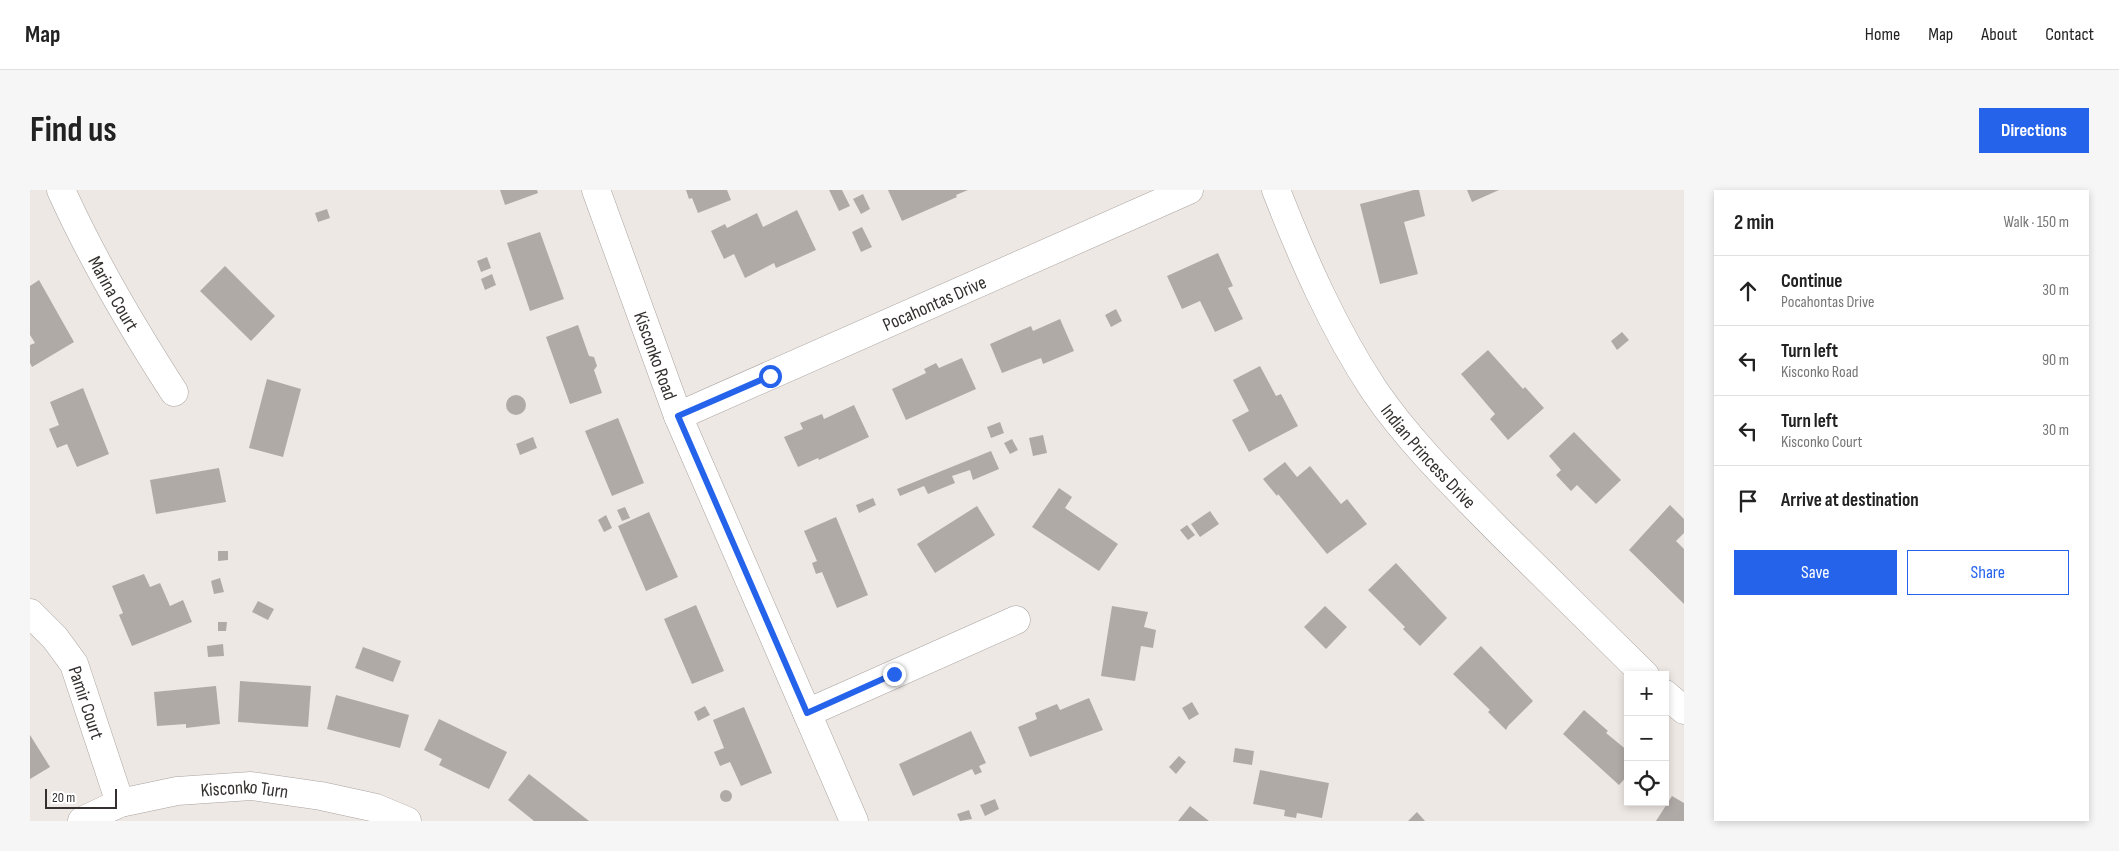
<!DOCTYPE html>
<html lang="en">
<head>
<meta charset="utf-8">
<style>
	body { margin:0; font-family:"Sofia Sans Condensed",sans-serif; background:#f6f6f6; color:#222 }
	.controls { position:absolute; right:15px; bottom:15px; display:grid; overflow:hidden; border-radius:0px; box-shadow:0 2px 8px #0003 }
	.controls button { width:45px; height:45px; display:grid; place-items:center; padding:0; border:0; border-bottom:1px solid #e0e0e0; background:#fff; color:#222; font:25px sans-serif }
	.scale { position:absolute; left:15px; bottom:12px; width:72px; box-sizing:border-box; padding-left:5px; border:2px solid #33302f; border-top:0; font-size:14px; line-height:18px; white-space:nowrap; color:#33302f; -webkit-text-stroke:4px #fff; paint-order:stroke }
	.stop { position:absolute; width:15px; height:15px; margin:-11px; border:4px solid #2563eb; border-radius:50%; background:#fff }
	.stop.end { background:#2563eb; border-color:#fff; box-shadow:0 1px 5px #0008 }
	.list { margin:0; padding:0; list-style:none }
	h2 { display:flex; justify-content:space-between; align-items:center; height:65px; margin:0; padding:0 20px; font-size:21px }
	h2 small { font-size:16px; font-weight:400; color:#767676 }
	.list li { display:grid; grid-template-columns:32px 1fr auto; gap:15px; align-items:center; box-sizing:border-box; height:70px; padding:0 20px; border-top:1px solid #e0e0e0 }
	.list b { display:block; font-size:19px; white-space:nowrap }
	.list p { margin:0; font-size:16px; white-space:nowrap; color:#767676 }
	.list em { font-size:16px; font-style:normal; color:#767676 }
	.actions { display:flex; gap:10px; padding:15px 20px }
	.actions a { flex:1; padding:11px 0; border:1px solid #2563eb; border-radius:0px; text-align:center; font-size:18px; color:#2563eb }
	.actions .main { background:#2563eb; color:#fff }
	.icon { flex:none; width:28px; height:28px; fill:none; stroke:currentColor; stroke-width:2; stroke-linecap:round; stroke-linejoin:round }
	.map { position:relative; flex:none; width:1654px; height:631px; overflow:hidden; border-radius:0px }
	header { display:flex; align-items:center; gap:30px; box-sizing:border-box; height:70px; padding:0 25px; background:#fff; border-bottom:1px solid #e0e0e0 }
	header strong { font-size:24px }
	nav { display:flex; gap:28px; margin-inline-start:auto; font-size:18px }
	.intro { display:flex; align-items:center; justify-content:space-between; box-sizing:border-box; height:120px; padding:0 30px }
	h1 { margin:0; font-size:35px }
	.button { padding:12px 22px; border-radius:0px; background:#2563eb; color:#fff; font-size:18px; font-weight:700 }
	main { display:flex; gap:30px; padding:0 30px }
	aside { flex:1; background:#fff; border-radius:0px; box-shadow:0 2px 8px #0003 }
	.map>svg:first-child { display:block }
	.building { fill:#b0aaa7 }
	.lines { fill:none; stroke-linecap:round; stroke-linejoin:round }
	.minor-casing { stroke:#a9a3a0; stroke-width:29 }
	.minor { stroke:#fff; stroke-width:28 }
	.route { stroke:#2563eb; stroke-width:6 }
	.labels { text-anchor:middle; stroke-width:4; stroke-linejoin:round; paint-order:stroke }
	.street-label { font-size:19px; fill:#33302f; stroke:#fff }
</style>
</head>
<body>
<header>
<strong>Map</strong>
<nav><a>Home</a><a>Map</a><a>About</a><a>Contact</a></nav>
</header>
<div class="intro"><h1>Find us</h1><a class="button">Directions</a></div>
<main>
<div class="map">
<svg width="1654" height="631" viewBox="0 0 1654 631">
	<rect width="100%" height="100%" fill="#eee8e4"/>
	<!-- building -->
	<g class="building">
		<polygon points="470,0 507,0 508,3 475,15"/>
		<polygon points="656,0 697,0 701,10 668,23 662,8 659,9"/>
		<polygon points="799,0 812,0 820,16 809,21"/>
		<polygon points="858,0 938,0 926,5 927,7 872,31"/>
		<polygon points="1384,0 1389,0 1395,26 1374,32 1388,84 1350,94 1330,14"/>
		<polygon points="1437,0 1469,0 1442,12"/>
		<polygon points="833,4 840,19 831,24 823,9"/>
		<polygon points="297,19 300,28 288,32 285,23"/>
		<polygon points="767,20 786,60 746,78 744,73 715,88 704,64 694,69 681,41 695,34 697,38 727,23 733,37"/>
		<polygon points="832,37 842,57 831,62 822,42"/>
		<polygon points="510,42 534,109 500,121 477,53"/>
		<polygon points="1188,63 1203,96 1198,98 1213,129 1185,142 1170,111 1152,119 1137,86"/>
		<polygon points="457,67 461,78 451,82 447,71"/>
		<polygon points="195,76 245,126 221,151 170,101"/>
		<polygon points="462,84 466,95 455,100 451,89"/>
		<polygon points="9,90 44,152 2,177 0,173 0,155 5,153 0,145 0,96"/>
		<polygon points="1086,119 1092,131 1081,137 1075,125"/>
		<polygon points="1030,129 1044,161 1013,174 1011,168 972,183 960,154 1001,136 1003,141"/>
		<polygon points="548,135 559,166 564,167 567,176 564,180 572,203 540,214 516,147"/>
		<polygon points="1592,142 1599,150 1587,160 1581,151"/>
		<polygon points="1458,160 1493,199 1495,197 1514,218 1478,250 1460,229 1465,224 1431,184"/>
		<polygon points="932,168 946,199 876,230 862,199 896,183 894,179 906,173 909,178"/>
		<polygon points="1230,176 1246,206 1251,204 1268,236 1219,262 1202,230 1219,221 1203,190"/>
		<polygon points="237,189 271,199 253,267 219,258"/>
		<polygon points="53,198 79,264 47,277 37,254 27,258 19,239 29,235 20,212"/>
		<circle cx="486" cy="215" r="10"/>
		<polygon points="824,215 839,247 789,270 788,268 768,277 754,247 773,239 770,233 792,224 794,229"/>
		<polygon points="588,228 614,293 582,306 555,241"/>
		<polygon points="970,232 974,243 961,248 957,237"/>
		<polygon points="1544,242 1591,290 1566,314 1547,295 1541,301 1526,285 1531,280 1519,266"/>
		<polygon points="1013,245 1017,263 1003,266 999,248"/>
		<polygon points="503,247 507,258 490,265 486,254"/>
		<polygon points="982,249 988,260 980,264 974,253"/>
		<polygon points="961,261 969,279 943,290 940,280 922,286 925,293 898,304 894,296 870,306 867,299"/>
		<polygon points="1255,272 1267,287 1280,276 1311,314 1317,309 1337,334 1297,364 1248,304 1247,306 1233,289"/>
		<polygon points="189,278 196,312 126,324 120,290"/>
		<polygon points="1029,298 1042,307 1035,318 1088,354 1069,381 1002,337"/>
		<polygon points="843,308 846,315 829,323 826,315"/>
		<polygon points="1640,315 1654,329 1654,343 1646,351 1654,359 1654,414 1599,360"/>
		<polygon points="947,316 965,345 905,383 887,354"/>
		<polygon points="595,317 600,328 592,331 587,320"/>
		<polygon points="1180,321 1189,334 1170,347 1161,334"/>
		<polygon points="619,322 648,387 616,401 588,336"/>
		<polygon points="576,325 582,338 574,342 568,330"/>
		<polygon points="806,327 838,405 807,418 792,382 786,384 782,373 787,371 774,341"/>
		<polygon points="1157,335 1165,345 1158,350 1150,340"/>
		<polygon points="188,361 198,361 198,370 188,371"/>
		<polygon points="1366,373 1417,428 1390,456 1373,439 1375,437 1338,400"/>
		<polygon points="114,384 120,397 130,393 140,416 153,410 162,432 102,456 89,425 93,423 82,396"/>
		<polygon points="190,388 194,402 184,404 181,391"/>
		<polygon points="228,411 244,419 238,430 222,422"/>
		<polygon points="666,415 694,481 662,494 634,429"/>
		<polygon points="1082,416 1118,422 1114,437 1126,440 1123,458 1111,456 1105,491 1071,486"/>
		<polygon points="1295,416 1317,437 1296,459 1274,437"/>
		<polygon points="188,432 197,432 196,441 188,441"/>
		<polygon points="193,454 194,466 178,467 177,456"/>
		<polygon points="1451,456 1503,511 1478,536 1476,540 1458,522 1460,520 1423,484"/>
		<polygon points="333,457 371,471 363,492 325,478"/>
		<polygon points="210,491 281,496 278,537 208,532"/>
		<polygon points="186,496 190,534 156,538 156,534 127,536 124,502"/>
		<polygon points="306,505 379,525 370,558 297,539"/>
		<polygon points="1059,508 1073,540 1000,567 988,537 1007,529 1005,523 1027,514 1030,520"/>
		<polygon points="1162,512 1169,524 1159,530 1152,518"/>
		<polygon points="675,516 680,525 668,531 664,522"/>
		<polygon points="714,517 742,583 711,596 700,572 690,576 684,562 694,558 683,530"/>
		<polygon points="1554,520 1578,541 1576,543 1598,561 1598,585 1589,595 1533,544"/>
		<polygon points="409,529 477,562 459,599 409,575 412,569 394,560"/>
		<polygon points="941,541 956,573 949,576 952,582 945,585 942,579 883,606 869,574"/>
		<polygon points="0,545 20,577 0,589"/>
		<polygon points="1205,558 1224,561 1222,575 1203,572"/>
		<polygon points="1149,566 1156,572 1146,584 1139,577"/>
		<polygon points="1230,580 1299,593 1292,628 1267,623 1266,628 1254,626 1255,620 1223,614"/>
		<polygon points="499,584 559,631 504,631 478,610"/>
		<circle cx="696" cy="606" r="6"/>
		<polygon points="1642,606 1654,613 1654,631 1626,631"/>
		<polygon points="965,609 969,619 955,626 950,615"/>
		<polygon points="1160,616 1179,631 1148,631"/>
		<polygon points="939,620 942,629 930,631 927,624"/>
		<polygon points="1387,622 1395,631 1378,631"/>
	</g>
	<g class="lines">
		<!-- minor casing -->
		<g class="minor-casing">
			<g id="minor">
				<path id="s1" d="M31,0C63,71 102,137 144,202"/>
				<path id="s2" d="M566,0L648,226L824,631"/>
				<path id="s3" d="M1246,0C1273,69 1303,138 1344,200C1380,253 1427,298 1472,344C1520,391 1567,438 1615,485"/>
				<path id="s4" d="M648,226L1159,0"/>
				<path id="s5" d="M0,423L25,448L44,474L90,613"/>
				<polyline points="1635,504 1654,520"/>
				<polyline points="777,523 986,430"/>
				<path id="s6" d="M52,631L90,613L147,601L221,596L291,606L346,618L377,631"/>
			</g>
		</g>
		<!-- minor -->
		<use href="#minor" class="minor"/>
	</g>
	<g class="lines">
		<!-- route -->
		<polyline class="route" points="740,186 648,226 777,523 864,484"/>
	</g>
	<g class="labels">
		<!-- street labels -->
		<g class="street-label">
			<text dy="7" stroke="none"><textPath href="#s1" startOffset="116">Marina Court</textPath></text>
			<text dy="7" stroke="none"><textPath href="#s4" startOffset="280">Pocahontas Drive</textPath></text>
			<text dy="7" stroke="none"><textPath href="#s2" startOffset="176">Kisconko Road</textPath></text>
			<text dy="7" stroke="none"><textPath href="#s3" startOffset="309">Indian Princess Drive</textPath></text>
			<text dy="7" stroke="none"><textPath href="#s5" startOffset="108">Pamir Court</textPath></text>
			<text dy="7" stroke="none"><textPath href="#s6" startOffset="168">Kisconko Turn</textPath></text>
		</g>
	</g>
</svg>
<div class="controls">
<button>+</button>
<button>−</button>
<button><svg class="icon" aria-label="locate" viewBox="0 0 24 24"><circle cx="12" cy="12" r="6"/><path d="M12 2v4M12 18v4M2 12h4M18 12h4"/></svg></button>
</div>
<div class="scale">20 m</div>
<div class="stop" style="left:740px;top:186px"></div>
<div class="stop end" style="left:864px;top:484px"></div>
</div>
<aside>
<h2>2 min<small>Walk · 150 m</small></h2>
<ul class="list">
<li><svg class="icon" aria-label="ahead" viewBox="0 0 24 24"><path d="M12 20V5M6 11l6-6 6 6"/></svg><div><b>Continue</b><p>Pocahontas Drive</p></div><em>30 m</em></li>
<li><svg class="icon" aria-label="left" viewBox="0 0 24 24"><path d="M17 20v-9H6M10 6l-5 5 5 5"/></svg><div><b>Turn left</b><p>Kisconko Road</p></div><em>90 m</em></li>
<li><svg class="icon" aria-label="left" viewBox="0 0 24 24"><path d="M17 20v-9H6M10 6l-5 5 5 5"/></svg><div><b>Turn left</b><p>Kisconko Court</p></div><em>30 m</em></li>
<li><svg class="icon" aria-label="arrive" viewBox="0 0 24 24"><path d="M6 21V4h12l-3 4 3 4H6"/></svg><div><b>Arrive at destination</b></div></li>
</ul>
<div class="actions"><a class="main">Save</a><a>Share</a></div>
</aside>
</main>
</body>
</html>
